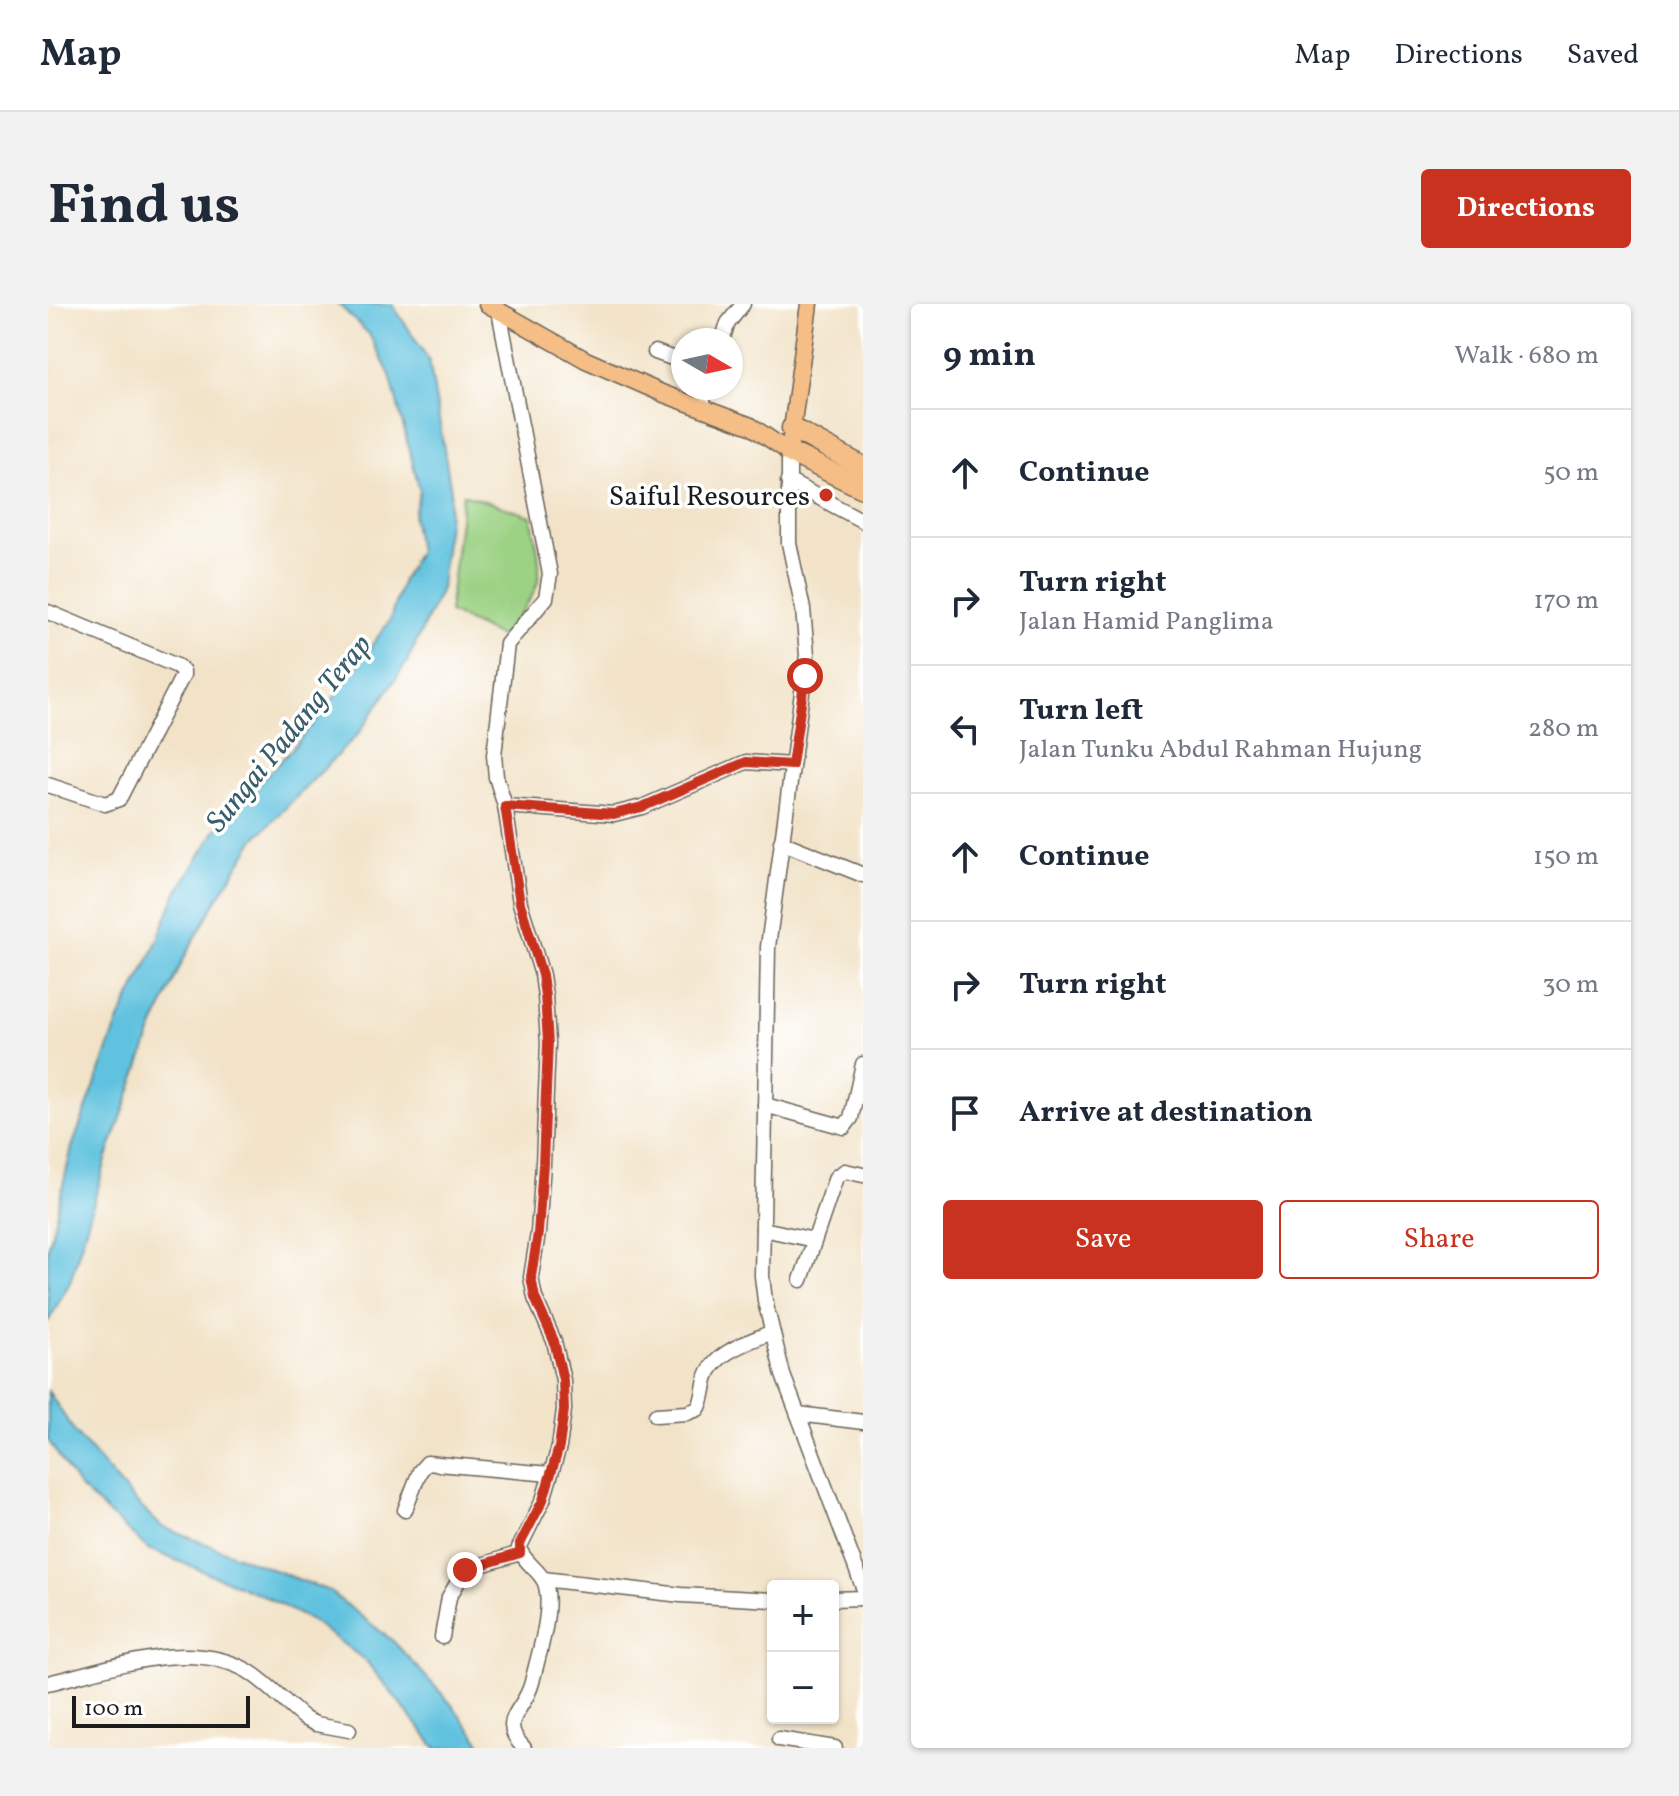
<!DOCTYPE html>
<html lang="en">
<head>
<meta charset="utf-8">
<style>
	body { margin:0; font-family:Vollkorn,serif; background:#f2f2f3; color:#1f2937 }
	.controls { position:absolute; right:24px; bottom:24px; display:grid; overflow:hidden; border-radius:8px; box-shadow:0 2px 6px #0004 }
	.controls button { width:72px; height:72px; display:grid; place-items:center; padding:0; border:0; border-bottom:2px solid #e0e1e3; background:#fff; color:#1f2937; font:40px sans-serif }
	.compass { position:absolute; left:623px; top:24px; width:72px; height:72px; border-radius:50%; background:#fff; box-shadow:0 2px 6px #0004; rotate:99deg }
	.scale { position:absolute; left:24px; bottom:20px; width:178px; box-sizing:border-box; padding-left:8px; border:4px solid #1c1c1c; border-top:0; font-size:22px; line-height:28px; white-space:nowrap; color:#1c1c1c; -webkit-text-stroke:6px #fff; paint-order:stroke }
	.stop { position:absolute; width:24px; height:24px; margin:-18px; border:6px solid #c8321e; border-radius:50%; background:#fff }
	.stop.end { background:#c8321e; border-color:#fff; box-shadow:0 2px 8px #0008 }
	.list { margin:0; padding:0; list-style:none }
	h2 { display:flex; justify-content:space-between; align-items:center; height:104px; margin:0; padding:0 32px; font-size:34px }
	h2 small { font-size:26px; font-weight:400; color:#747a83 }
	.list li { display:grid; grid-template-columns:52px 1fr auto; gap:24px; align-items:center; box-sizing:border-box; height:128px; padding:0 32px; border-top:2px solid #e0e1e3 }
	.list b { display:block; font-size:30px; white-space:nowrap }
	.list p { margin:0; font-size:26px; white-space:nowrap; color:#747a83 }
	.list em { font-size:26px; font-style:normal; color:#747a83 }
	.actions { display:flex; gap:16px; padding:24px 32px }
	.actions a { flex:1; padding:18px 0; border:2px solid #c8321e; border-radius:8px; text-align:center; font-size:28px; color:#c8321e }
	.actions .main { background:#c8321e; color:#fff }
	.icon { flex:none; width:44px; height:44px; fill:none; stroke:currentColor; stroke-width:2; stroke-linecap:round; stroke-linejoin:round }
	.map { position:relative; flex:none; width:815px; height:1444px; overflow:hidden; border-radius:8px }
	header { display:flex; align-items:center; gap:48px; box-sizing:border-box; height:112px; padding:0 40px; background:#fff; border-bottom:2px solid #e0e1e3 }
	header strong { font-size:38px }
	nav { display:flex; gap:44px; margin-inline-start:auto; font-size:28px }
	.intro { display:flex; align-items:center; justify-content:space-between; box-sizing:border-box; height:192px; padding:0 48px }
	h1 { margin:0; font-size:56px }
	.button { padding:20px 36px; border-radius:8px; background:#c8321e; color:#fff; font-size:28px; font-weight:700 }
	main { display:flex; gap:48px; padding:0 48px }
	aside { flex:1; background:#fff; border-radius:8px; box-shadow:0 2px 6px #0004 }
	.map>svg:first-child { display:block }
	.green { fill:#9bd283; stroke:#5c7750; stroke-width:2 }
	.water { fill:#61c2df; stroke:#3e6f7e; stroke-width:2 }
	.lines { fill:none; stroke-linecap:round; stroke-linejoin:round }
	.minor-casing { stroke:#676258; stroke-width:17 }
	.major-casing { stroke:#676258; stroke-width:19 }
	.highway-casing { stroke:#676258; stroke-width:23 }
	.minor { stroke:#fff; stroke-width:14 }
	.major { stroke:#f6be87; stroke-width:16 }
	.highway { stroke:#f6be87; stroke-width:20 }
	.route { stroke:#c8321e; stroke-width:10 }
	.poi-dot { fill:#c8321e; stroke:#fff; stroke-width:3 }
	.labels { text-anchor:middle; stroke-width:7; stroke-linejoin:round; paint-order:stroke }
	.poi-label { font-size:28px; fill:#1c1c1c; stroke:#fff; text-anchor:end }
	.water-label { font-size:30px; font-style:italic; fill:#385e6a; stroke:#fff }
</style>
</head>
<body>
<header>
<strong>Map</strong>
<nav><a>Map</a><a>Directions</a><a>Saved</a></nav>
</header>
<div class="intro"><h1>Find us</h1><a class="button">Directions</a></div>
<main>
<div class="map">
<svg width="815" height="1444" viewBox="0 0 815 1444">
	<rect width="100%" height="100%" fill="#fff"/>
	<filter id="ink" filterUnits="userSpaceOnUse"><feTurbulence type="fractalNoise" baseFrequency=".0125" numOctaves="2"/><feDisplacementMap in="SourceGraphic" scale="16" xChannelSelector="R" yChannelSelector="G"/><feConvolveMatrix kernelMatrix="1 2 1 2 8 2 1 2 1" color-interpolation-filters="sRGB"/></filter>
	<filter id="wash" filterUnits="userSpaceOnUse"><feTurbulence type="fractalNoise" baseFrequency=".006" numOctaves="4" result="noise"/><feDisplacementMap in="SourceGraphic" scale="32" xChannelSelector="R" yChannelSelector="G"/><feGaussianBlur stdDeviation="1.8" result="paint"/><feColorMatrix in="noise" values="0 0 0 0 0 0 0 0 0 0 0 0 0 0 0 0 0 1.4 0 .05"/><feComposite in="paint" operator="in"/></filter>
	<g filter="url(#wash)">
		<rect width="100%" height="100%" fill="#f2e3c8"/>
		<!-- green -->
		<path class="green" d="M415,190L483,212C497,280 497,279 453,333L401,308Z"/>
		<!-- water -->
		<g class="water">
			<polygon points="290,0 344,0 381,56 403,187 393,285 359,358 311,429 206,536 165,602 134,658 104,727 59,853 22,978 0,1018 0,945 24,843 71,716 105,647 128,590 171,521 242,447 279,403 342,316 354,277 370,248 365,214 372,187 342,71 321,30"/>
			<polygon points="0,1087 28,1130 85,1195 114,1223 281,1287 345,1337 405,1402 436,1444 388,1444 318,1357 267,1319 214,1291 100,1245 31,1183 0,1136"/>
		</g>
	</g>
	<g filter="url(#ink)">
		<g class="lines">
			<!-- minor casing -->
			<g class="minor-casing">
				<g id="minor">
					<path d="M451,7L502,270L498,294L459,340L446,451L448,473L457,502L472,599L494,671L497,692L500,739L495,860L490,929L483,973L487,994L506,1037L515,1076L516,1106L511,1143L495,1196L471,1244C476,1259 491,1265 497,1279C506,1305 490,1352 484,1378C477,1408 448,1415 476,1444"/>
					<polyline points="674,36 680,19 695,0"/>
					<polyline points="607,48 635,58"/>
					<polyline points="653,103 659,84"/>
					<polyline points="741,148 741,239 755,305 759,351 720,643 714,972 717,997 735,1071 815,1283"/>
					<polyline points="740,177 815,217"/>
					<polyline points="0,308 129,362 135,367 135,371 71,495 57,500 0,481"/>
					<polyline points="457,502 566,510 594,503 698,458 744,461"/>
					<polyline points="733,538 815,571"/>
					<polyline points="717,801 796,823 803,814 815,760"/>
					<polyline points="715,925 766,936"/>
					<polyline points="753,976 788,873 797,867 815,871"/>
					<polyline points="750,1110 815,1118"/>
					<path d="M608,1111L639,1109L650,1105C656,1095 655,1086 658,1075C665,1048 701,1038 724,1028"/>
					<polyline points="357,1206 372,1167 379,1159 502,1170"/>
					<polyline points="495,1275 633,1291 725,1296"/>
					<polyline points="785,1295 815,1294"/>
					<polyline points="394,1333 401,1293 417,1266 472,1249"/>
					<path d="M0,1379C61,1365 142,1333 200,1367C221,1380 238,1400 257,1415L268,1420L301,1426"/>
					<polyline points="731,1435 787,1444"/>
				</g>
			</g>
			<!-- major casing -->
			<g class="major-casing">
				<polyline id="major" points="439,0 538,56 616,90 703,122 741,148 761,0"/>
			</g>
			<!-- highway casing -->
			<g class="highway-casing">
				<g id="highway">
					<polyline points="744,124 815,163"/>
					<polyline points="741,148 815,184"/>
				</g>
			</g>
			<!-- minor -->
			<use href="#minor" class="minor"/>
			<!-- major -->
			<use href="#major" class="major"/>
			<!-- highway -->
			<use href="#highway" class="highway"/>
		</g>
	</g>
	<g class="lines" filter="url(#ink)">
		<!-- route -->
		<polyline class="route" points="417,1266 472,1249 472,1240 495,1196 511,1143 516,1106 515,1076 506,1037 487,994 483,973 490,929 495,860 500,739 497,692 494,671 472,599 457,502 566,510 594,503 698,458 744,461 757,372"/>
	</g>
	<!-- markers -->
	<circle class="poi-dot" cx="778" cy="191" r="8"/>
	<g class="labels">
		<!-- poi labels -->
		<g class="poi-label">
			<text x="762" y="201">Saiful Resources</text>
		</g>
		<!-- water labels -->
		<g class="water-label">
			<text transform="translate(240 429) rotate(-51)" y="10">Sungai Padang Terap</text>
		</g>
	</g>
</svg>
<div class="controls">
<button>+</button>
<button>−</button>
</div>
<svg class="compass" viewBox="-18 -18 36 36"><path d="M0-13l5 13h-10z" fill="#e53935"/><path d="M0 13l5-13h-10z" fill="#747a83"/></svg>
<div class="scale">100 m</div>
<div class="stop" style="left:757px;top:372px"></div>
<div class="stop end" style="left:417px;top:1266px"></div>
</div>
<aside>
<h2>9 min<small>Walk · 680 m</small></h2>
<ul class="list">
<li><svg class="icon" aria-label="ahead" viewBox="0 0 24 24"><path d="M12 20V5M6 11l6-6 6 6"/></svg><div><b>Continue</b></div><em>50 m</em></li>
<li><svg class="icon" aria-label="right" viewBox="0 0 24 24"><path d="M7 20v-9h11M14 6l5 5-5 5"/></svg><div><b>Turn right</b><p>Jalan Hamid Panglima</p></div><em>170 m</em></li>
<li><svg class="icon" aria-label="left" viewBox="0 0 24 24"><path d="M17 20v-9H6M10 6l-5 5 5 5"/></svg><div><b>Turn left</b><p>Jalan Tunku Abdul Rahman Hujung</p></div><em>280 m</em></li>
<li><svg class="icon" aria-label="ahead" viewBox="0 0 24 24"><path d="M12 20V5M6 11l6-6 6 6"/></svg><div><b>Continue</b></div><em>150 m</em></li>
<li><svg class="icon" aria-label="right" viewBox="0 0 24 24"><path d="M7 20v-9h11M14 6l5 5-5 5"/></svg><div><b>Turn right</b></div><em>30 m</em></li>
<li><svg class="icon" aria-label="arrive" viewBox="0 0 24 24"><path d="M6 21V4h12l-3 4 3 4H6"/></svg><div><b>Arrive at destination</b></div></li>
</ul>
<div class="actions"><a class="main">Save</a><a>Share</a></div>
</aside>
</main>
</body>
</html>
